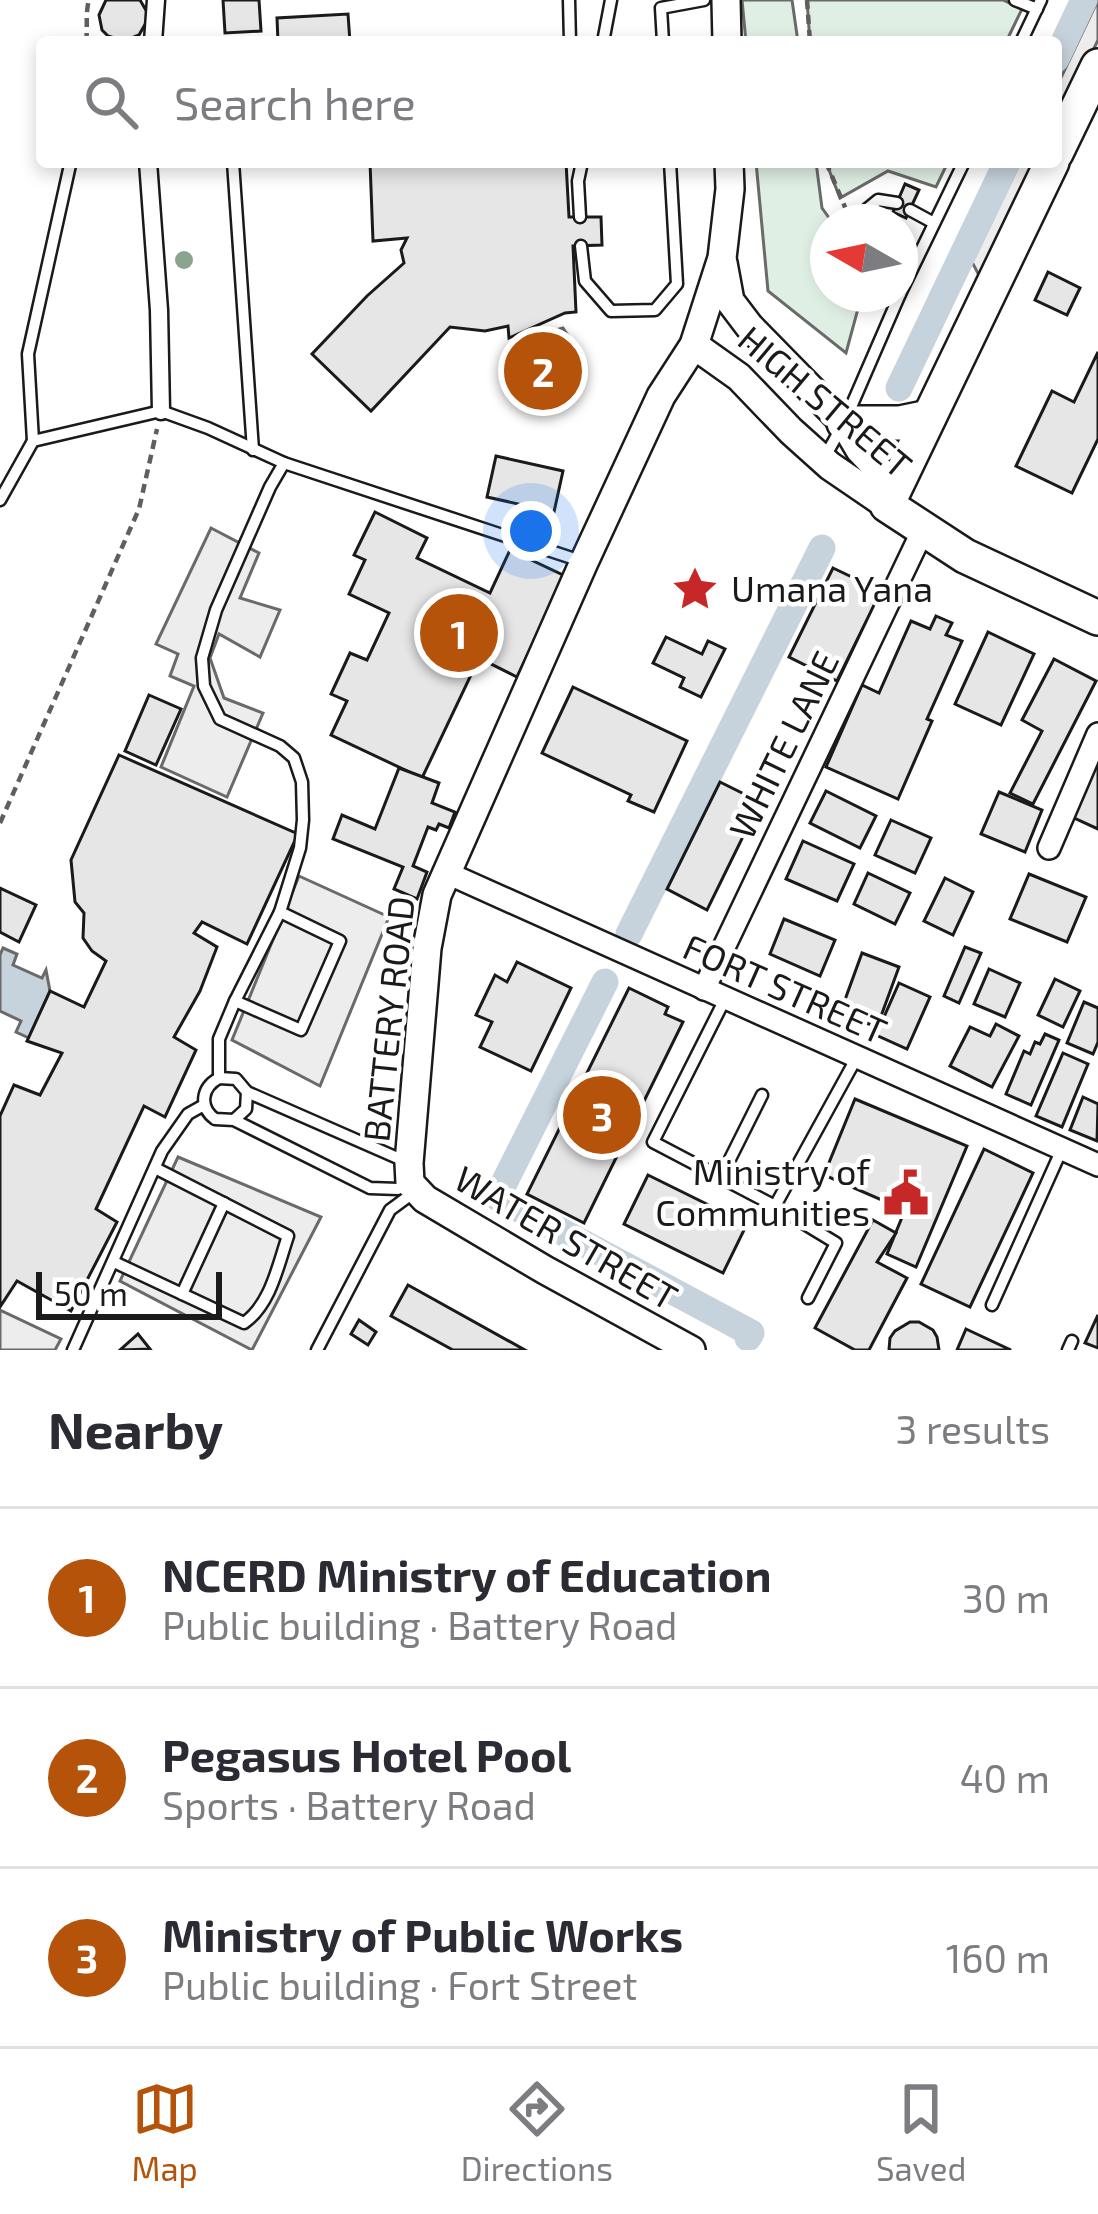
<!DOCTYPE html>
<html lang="en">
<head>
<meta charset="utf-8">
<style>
	body { margin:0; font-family:"Exo 2",sans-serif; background:#f7f7f7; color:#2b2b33 }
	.compass { position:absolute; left:810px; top:204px; width:108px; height:108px; border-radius:50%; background:#fff; box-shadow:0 6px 18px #0003; rotate:279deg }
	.scale { position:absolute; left:36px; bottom:30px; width:186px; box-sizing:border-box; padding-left:12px; border:6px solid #1a1a1a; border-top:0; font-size:33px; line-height:42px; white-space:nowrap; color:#1a1a1a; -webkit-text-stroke:9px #fff; paint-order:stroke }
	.you { position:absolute; left:531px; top:531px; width:42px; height:42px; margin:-30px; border:9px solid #fff; border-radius:50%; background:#1a73e8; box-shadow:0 0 0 18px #1a73e833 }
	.badge { display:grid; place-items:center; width:78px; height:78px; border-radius:50%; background:#b45309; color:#fff; font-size:39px; font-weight:700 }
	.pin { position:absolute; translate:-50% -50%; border:6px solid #fff; box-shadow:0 3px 12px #0006 }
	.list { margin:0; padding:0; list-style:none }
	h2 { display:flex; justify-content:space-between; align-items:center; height:156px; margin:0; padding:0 48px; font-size:51px }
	h2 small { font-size:39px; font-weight:400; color:#7c7c81 }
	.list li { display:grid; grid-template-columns:78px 1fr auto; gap:36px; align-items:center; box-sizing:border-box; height:180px; padding:0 48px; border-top:3px solid #e1e1e2 }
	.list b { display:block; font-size:45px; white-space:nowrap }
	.list p { margin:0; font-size:39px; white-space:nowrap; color:#7c7c81 }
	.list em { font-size:39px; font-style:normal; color:#7c7c81 }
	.icon { flex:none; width:66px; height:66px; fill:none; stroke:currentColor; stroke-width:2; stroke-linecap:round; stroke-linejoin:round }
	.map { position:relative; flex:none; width:1098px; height:1350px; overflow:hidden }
	.search { position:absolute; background:#fff; box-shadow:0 6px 18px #0003; left:36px; right:36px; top:36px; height:132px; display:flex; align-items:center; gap:30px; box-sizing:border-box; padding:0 42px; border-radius:12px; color:#7c7c81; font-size:45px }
	.sheet { height:696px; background:#fff }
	nav { display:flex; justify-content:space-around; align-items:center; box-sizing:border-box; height:168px; border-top:3px solid #e1e1e2; background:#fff; font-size:33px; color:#7c7c81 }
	nav a { display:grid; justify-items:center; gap:6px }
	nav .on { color:#b45309 }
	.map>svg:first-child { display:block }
	.green { fill:#e0efe3; stroke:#6a6a6a; stroke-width:3 }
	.parking { fill:#ededed; stroke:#6a6a6a; stroke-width:3 }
	.water { fill:#c6d2dc; stroke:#6a6a6a; stroke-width:3 }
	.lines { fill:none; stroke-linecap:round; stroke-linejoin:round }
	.canal { stroke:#c6d2dc; stroke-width:27 }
	.building { fill:#e6e6e6; stroke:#1a1a1a; stroke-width:3 }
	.service-casing { stroke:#1a1a1a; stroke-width:15 }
	.pedestrian-casing { stroke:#1a1a1a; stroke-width:21 }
	.minor-casing { stroke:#1a1a1a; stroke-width:26 }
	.tertiary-casing { stroke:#1a1a1a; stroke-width:32 }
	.secondary-casing { stroke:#1a1a1a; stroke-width:38 }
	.path { stroke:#5f5f5f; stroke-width:4.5; stroke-dasharray:9 6; stroke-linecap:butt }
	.service { stroke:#fff; stroke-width:10 }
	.pedestrian { stroke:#fff; stroke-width:16 }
	.minor { stroke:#fff; stroke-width:21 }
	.tertiary { stroke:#fff; stroke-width:27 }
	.secondary { stroke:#fff; stroke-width:33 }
	.tree { fill:#8aa48f }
	.labels { text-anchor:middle; stroke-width:9; stroke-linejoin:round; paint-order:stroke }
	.street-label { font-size:36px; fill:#1a1a1a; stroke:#fff }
	.poi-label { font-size:36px; fill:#1a1a1a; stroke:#fff; text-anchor:start }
</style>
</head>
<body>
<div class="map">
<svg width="1098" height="1350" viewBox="0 0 1098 1350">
	<rect width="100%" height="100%" fill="#fff"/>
	<!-- green -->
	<g class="green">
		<polygon points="742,0 792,0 798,42 746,42"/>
		<polygon points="807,0 1003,0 1022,9 1006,42 810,42"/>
		<polygon points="756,162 816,162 822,208 832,222 828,222 828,294 862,294 846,353 768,291"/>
		<polygon points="826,162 948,162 936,187 888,171 840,198"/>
	</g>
	<!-- parking -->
	<g class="parking">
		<polygon points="1098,0 1098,40 1056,129 1056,88"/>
		<polygon points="1020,162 1040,162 983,283 972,262"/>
		<polygon points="211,528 259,553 240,598 280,610 260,657 219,634 210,658 224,698 263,713 227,797 161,767 194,686 170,676 178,654 156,644"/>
		<polygon points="299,876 389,917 320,1086 232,1040"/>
		<polygon points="178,1157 321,1217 252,1350 120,1281"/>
		<polygon points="0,1310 61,1339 55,1350 0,1350"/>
	</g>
	<!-- water -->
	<g class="water">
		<path d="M563,328L576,348C562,366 558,376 564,399L557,407H543C529,384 517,366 529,340L545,338L548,332Z"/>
		<polygon points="3,948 17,954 13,965 42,978 46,970 50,991 29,1038 16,1032 21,1021 0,1011 0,955"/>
	</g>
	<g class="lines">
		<!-- canal -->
		<g class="canal">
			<polyline points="1056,59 1084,0"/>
			<polyline points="899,388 1007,162"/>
			<polyline points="629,934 822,548"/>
			<polyline points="605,982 497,1197 751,1333 748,1338"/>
		</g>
	</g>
	<!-- building -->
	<g class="building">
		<polygon points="106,0 140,0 147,12 147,21 139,35 124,41 108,36 102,30 99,15"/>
		<polygon points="223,0 259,0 261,31 225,33"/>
		<polygon points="348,14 350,42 278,42 277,18"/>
		<polygon points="370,162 566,162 569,217 601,217 602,245 573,246 576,312 565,313 509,338 508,326 485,331 450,327 371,411 312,354 367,296 404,263 401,250 407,238 373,241"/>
		<polygon points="905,184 919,190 906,218 893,212"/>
		<polygon points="1048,272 1080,288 1067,315 1035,300"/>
		<polygon points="1098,352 1098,439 1072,493 1016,466 1052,391 1074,402"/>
		<polygon points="496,456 563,471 554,512 487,497"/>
		<polygon points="375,512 427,538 417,558 490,593 510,550 565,576 517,677 479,658 422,778 331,735 347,701 331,694 350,653 367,660 389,613 349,594 365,560 354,555"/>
		<polygon points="833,568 881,591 837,681 789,657"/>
		<polygon points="936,616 952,623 946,635 962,641 927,719 932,721 898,799 826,767 862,685 879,693 911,621 930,629"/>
		<polygon points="988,632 1034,654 1001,725 955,704"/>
		<polygon points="666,637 702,654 708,641 725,649 701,697 680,687 684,678 653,663"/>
		<polygon points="1054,659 1096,681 1033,804 1010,793 1042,731 1022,720"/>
		<polygon points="573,687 687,741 654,812 628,801 631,795 542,753"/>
		<polygon points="149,695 181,709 156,765 125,751"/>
		<polygon points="119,755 298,834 247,944 202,922 194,933 217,947 200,991 174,1037 196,1050 165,1117 144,1106 96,1209 117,1222 71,1311 17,1281 0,1307 0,1116 14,1085 40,1095 62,1053 27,1041 50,991 84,1007 106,961 92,951 83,938 84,913 75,902 71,860"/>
		<polygon points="1096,764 1098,765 1098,829 1072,817"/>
		<polygon points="399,768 439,783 432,803 455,812 449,828 439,824 436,830 428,827 413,866 427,872 417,899 394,889 403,867 333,839 342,815 375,829"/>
		<polygon points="720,782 760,802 707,910 667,889"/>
		<polygon points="826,791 876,816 860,848 810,823"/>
		<polygon points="999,792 1042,810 1025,852 981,834"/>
		<polygon points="891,820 931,838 915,873 875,855"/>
		<polygon points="803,841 854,864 837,901 786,879"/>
		<polygon points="868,873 910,893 895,924 854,904"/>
		<polygon points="1029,874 1086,897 1067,942 1010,919"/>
		<polygon points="945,878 973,892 953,935 924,921"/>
		<polygon points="0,888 36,905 19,942 0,932"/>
		<polygon points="784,919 835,940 820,976 770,954"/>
		<polygon points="965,947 981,953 959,1003 944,996"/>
		<polygon points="862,953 899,967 877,1027 850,1017 851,1012 842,1008"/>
		<polygon points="517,962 571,988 531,1071 480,1047 492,1022 476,1015 495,975 507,982"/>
		<polygon points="989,969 1020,983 1005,1017 974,1004"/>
		<polygon points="1055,979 1080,991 1063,1027 1038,1015"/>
		<polygon points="899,983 930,997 907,1049 876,1035"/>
		<polygon points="629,988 668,1007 665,1014 683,1022 584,1223 527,1194"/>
		<polygon points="1084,1002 1098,1008 1098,1042 1093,1054 1067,1043"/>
		<polygon points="996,1024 1019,1036 992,1087 950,1066 970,1027 990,1036"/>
		<polygon points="1045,1034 1059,1040 1031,1105 1006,1094 1024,1051 1030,1054 1035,1042 1040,1044"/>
		<polygon points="1063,1053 1088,1064 1062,1127 1036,1116"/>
		<polygon points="1083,1097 1098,1104 1097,1141 1070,1130"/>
		<polygon points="855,1099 967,1146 916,1267 887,1254 905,1210 824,1175"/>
		<polygon points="984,1149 1033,1173 970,1307 921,1284"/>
		<polygon points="648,1175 747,1224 723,1273 624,1224"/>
		<polygon points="873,1220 896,1233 877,1262 907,1278 869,1350 855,1350 815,1328"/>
		<polygon points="408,1285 525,1350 453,1350 391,1316"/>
		<polygon points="1098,1315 1098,1348 1085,1343"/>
		<polygon points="359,1320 376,1332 368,1345 351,1334"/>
		<polygon points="910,1322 919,1322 933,1330 937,1337 939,1350 889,1350 890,1338 895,1331"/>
		<polygon points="966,1329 1011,1350 957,1350"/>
		<polygon points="138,1334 150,1349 120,1350"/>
	</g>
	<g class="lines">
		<!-- service casing -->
		<g class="service-casing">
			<g id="service">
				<polyline points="569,0 570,42"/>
				<polyline points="1015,0 1037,9"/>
				<polyline points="603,42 611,0"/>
				<polyline points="663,42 661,8 704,0"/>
				<polyline points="1021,42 1041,0"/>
				<polyline points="233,162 253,450"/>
				<polyline points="910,210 934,223"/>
				<polyline points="580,217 578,181 582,162"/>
				<polyline points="865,222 867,209 878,200 897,203"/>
				<polyline points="581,246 585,281 611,311 655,310 677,284 670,162"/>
				<polyline points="900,294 964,162"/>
				<polyline points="33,441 28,354 70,165"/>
				<polyline points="823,460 844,423 900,294"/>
				<polyline points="0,500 33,441 161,411 208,428 284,463 581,561"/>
				<polyline points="725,999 653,1142 775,1206 857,1057"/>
				<polyline points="235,1001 301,1030 340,941 280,912"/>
				<polyline points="219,1078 219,1039 235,1001 280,912 300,848 303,820 302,782 294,758 280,746 220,719 204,686 202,658 216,610 270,487 284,463"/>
				<polyline points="247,1092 409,1163"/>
				<path d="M234,1120L246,1109L247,1092L236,1079L219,1078C201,1088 199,1107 215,1119L234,1120L370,1188L398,1189L407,1184"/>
				<polyline points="721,1177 762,1095"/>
				<polyline points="775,1206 836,1243 808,1298"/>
				<path d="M114,1262L244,1323C271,1304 278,1265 288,1236L155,1168"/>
				<polyline points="182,1294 224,1203"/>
				<polyline points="992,1305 1062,1149"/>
				<polyline points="73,1350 162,1151 188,1114 204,1105"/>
				<polyline points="317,1350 390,1210 413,1193"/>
				<polyline points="1068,1350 1072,1341"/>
			</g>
		</g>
		<!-- pedestrian casing -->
		<g class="pedestrian-casing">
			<g id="pedestrian">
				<polyline points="153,42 156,0"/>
				<polyline points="148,162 159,310 161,411"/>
			</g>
		</g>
		<!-- minor casing -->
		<g class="minor-casing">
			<g id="minor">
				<polyline points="1049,848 1098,734"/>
				<polyline points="445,872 1098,1165"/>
				<polyline points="704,989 923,530"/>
			</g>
		</g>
		<!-- tertiary casing -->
		<g class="tertiary-casing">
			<g id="tertiary">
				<polyline points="726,0 727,42"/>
				<polyline points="723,263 730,301 749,326 844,423 860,450 895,487"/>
				<polyline points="694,345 739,377 791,431 830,466 887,505"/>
				<polyline points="691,1350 545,1270 425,1199 410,1183 409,1163 427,948 437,895 584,562 661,396 694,345 722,258 730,189 729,162"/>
			</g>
		</g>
		<!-- secondary casing -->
		<g class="secondary-casing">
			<g id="secondary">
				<polyline points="1056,153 1098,66"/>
				<polyline points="1052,162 887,505 965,556 1098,618"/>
				<polyline points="844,423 900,423 929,417"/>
			</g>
		</g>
		<!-- path -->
		<g class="path">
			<polyline points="807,0 810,42"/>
			<path d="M86,42C88,28 85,14 89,0"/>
			<polyline points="826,162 847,212"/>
			<polyline points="0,823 139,509 157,429"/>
		</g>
		<!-- service -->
		<use href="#service" class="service"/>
		<!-- pedestrian -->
		<use href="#pedestrian" class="pedestrian"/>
		<!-- minor -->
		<use href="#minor" class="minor"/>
		<!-- tertiary -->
		<use href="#tertiary" class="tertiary"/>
		<!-- secondary -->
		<use href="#secondary" class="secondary"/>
	</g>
	<!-- trees -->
	<circle class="tree" cx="184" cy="260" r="9"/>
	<!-- icons -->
	<defs>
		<g id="sight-bare" transform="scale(3.6)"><path d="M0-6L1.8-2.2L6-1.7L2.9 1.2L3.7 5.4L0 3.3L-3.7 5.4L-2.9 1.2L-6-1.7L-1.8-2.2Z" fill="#c62828" stroke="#fff" stroke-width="2.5" paint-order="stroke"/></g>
		<g id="civic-bare" transform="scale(3.6)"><path d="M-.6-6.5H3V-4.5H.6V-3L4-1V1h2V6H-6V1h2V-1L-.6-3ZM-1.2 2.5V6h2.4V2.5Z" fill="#c62828" stroke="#fff" stroke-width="2.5" paint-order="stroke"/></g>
	</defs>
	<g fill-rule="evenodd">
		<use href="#sight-bare" x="695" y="589"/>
		<use href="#civic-bare" x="906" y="1193"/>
	</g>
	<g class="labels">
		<!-- street labels -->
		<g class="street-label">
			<text transform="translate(825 402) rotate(40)" y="13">HIGH STREET</text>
			<text transform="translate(784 745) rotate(-64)" y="13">WHITE LANE</text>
			<text transform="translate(785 989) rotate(24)" y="13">FORT STREET</text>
			<text transform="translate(389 1019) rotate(-84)" y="13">BATTERY ROAD</text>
			<text transform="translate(566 1238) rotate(30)" y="13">WATER STREET</text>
		</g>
		<!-- poi labels -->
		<g class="poi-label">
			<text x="731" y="602">Umana Yana</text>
			<text x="870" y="1185" text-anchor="end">Ministry of<tspan x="870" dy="41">Communities</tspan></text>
		</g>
	</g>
</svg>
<svg class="compass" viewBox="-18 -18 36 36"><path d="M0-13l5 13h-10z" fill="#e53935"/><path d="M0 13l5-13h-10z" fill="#7c7c81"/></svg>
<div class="scale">50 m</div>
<div class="you"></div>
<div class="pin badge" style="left:459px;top:633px">1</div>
<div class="pin badge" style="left:543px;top:371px">2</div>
<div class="pin badge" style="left:602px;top:1115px">3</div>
<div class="search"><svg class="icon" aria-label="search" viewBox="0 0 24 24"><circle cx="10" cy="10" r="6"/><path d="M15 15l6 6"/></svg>Search here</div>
</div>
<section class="sheet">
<h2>Nearby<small>3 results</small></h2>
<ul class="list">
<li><span class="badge">1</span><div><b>NCERD Ministry of Education</b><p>Public building · Battery Road</p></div><em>30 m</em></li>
<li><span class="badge">2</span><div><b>Pegasus Hotel Pool</b><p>Sports · Battery Road</p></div><em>40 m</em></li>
<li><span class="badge">3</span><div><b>Ministry of Public Works</b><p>Public building · Fort Street</p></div><em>160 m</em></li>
</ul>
</section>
<nav>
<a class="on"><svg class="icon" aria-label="map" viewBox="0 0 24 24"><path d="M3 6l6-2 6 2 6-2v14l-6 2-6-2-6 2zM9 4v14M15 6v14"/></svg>Map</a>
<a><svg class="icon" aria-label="directions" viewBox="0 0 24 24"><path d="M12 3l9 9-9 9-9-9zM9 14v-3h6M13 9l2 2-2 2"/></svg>Directions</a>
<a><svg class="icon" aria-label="saved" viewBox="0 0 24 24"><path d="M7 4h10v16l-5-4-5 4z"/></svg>Saved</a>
</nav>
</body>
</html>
